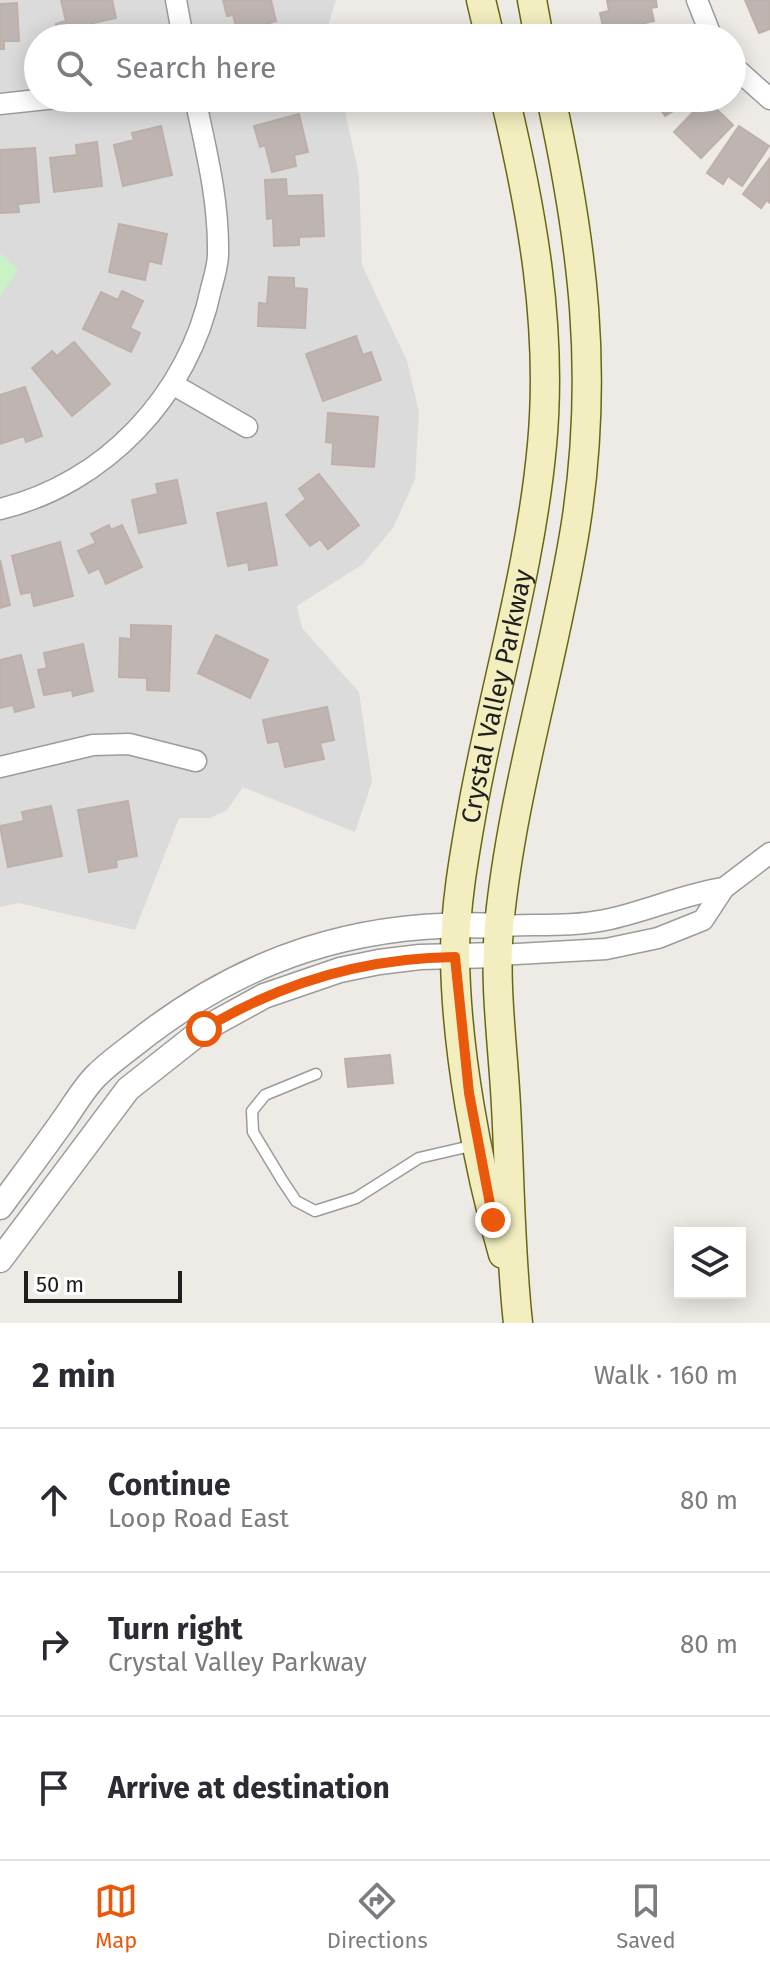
<!DOCTYPE html>
<html lang="en">
<head>
<meta charset="utf-8">
<style>
	body { margin:0; font-family:"Fira Sans",sans-serif; background:#f2f2f3; color:#2b2b33 }
	.controls { position:absolute; right:24px; bottom:24px; display:grid; overflow:hidden; border-radius:0px; box-shadow:0 4px 20px #0003 }
	.controls button { width:72px; height:72px; display:grid; place-items:center; padding:0; border:0; border-bottom:2px solid #e1e1e2; background:#fff; color:#2b2b33; font:40px sans-serif }
	.scale { position:absolute; left:24px; bottom:20px; width:158px; box-sizing:border-box; padding-left:8px; border:4px solid #1e1e1e; border-top:0; font-size:22px; line-height:28px; white-space:nowrap; color:#1e1e1e; -webkit-text-stroke:6px #fff; paint-order:stroke }
	.stop { position:absolute; width:24px; height:24px; margin:-18px; border:6px solid #ea580c; border-radius:50%; background:#fff }
	.stop.end { background:#ea580c; border-color:#fff; box-shadow:0 2px 8px #0008 }
	.list { margin:0; padding:0; list-style:none }
	h2 { display:flex; justify-content:space-between; align-items:center; height:104px; margin:0; padding:0 32px; font-size:34px }
	h2 small { font-size:26px; font-weight:400; color:#7c7c81 }
	.list li { display:grid; grid-template-columns:52px 1fr auto; gap:24px; align-items:center; box-sizing:border-box; height:144px; padding:0 32px; border-top:2px solid #e1e1e2 }
	.list b { display:block; font-size:30px; white-space:nowrap }
	.list p { margin:0; font-size:26px; white-space:nowrap; color:#7c7c81 }
	.list em { font-size:26px; font-style:normal; color:#7c7c81 }
	.icon { flex:none; width:44px; height:44px; fill:none; stroke:currentColor; stroke-width:2; stroke-linecap:round; stroke-linejoin:round }
	.map { position:relative; flex:none; width:770px; height:1323px; overflow:hidden }
	.search { position:absolute; background:#fff; box-shadow:0 4px 20px #0003; left:24px; right:24px; top:24px; height:88px; display:flex; align-items:center; gap:20px; box-sizing:border-box; padding:0 28px; border-radius:44px; color:#7c7c81; font-size:30px }
	.sheet { height:536px; background:#fff }
	nav { display:flex; justify-content:space-around; align-items:center; box-sizing:border-box; height:112px; border-top:2px solid #e1e1e2; background:#fff; font-size:22px; color:#7c7c81 }
	nav a { display:grid; justify-items:center; gap:4px }
	nav .on { color:#ea580c }
	.map>svg:first-child { display:block }
	.residential { fill:#dcdbdb }
	.park { fill:#c9f3c7 }
	.building { fill:#beb5b2; stroke:#beb0a9; stroke-width:2 }
	.lines { fill:none; stroke-linecap:round; stroke-linejoin:round }
	.service-casing { stroke:#9b9b9b; stroke-width:13 }
	.minor-casing { stroke:#9b9b9b; stroke-width:23 }
	.tertiary-casing { stroke:#9b9b9b; stroke-width:27 }
	.secondary-casing { stroke:#686711; stroke-width:31 }
	.service { stroke:#fff; stroke-width:10 }
	.minor { stroke:#fff; stroke-width:20 }
	.tertiary { stroke:#fff; stroke-width:24 }
	.secondary { stroke:#f2eebf; stroke-width:28 }
	.route { stroke:#ea580c; stroke-width:10 }
	.labels { text-anchor:middle; stroke-width:8; stroke-linejoin:round; paint-order:stroke }
	.street-label { font-size:26px; fill:#1e1e1e; stroke:#fff }
</style>
</head>
<body>
<div class="map">
<svg width="770" height="1323" viewBox="0 0 770 1323">
	<rect width="100%" height="100%" fill="#eeeae5"/>
	<!-- residential -->
	<polygon class="residential" points="0,0 336,0 326,32 328,38 38,38 38,98 342,98 359,175 362,265 407,361 419,412 415,479 393,528 363,564 297,606 302,628 359,692 372,782 355,832 243,787 227,810 210,818 179,818 135,930 19,903 0,907"/>
	<!-- park -->
	<polygon class="park" points="0,253 18,270 0,296"/>
	<!-- building -->
	<g class="building">
		<polygon points="61,0 112,0 116,18 93,23 97,37 59,38 56,24 66,21"/>
		<polygon points="223,0 271,0 276,21 263,25 266,35 239,38 233,15 227,16"/>
		<polygon points="607,0 656,0 657,7 651,8 654,21 604,32 600,13 609,11"/>
		<polygon points="745,0 770,0 770,29 759,33"/>
		<polygon points="17,3 19,41 4,41 4,49 0,49 0,4"/>
		<polygon points="664,25 670,38 635,38"/>
		<polygon points="251,98 282,98 253,105"/>
		<polygon points="644,98 695,98 665,116 658,105 650,109"/>
		<polygon points="706,99 733,125 701,158 674,132"/>
		<polygon points="299,114 308,152 294,155 296,166 272,172 265,145 260,147 254,126"/>
		<polygon points="161,126 172,175 123,186 114,145 134,140 132,133"/>
		<polygon points="739,126 769,146 742,186 728,176 723,184 707,173"/>
		<polygon points="97,142 102,186 54,192 50,158 77,155 76,145"/>
		<polygon points="35,148 39,202 18,204 19,212 0,213 0,150"/>
		<polygon points="770,158 770,203 767,200 761,208 743,194"/>
		<polygon points="286,179 287,196 322,195 324,236 299,237 299,245 274,246 273,218 267,219 265,180"/>
		<polygon points="119,224 167,234 161,264 149,261 145,280 109,272"/>
		<polygon points="269,277 294,278 294,288 307,289 305,328 258,326 259,303 267,304"/>
		<polygon points="122,291 143,301 130,328 140,333 131,352 83,329 101,292 118,300"/>
		<polygon points="356,336 363,355 371,352 381,380 323,401 306,354"/>
		<polygon points="74,342 110,384 72,416 32,368 52,351 57,356"/>
		<polygon points="25,387 42,436 26,442 24,436 0,444 0,395"/>
		<polygon points="328,413 378,417 374,467 332,464 333,443 326,442"/>
		<polygon points="319,474 359,525 328,549 320,539 310,546 286,515 306,499 299,489"/>
		<polygon points="177,480 186,523 139,533 132,500 158,494 156,484"/>
		<polygon points="266,503 277,565 249,570 248,562 228,566 217,513"/>
		<polygon points="109,525 111,530 122,525 142,567 106,584 99,568 89,573 78,551 96,543 91,534"/>
		<polygon points="60,542 73,596 34,606 31,592 21,594 12,556"/>
		<polygon points="0,560 10,605 0,608"/>
		<polygon points="131,625 171,626 169,691 147,690 147,678 119,677 120,638 131,639"/>
		<polygon points="216,635 268,660 250,698 198,673"/>
		<polygon points="83,644 93,691 73,696 72,690 44,695 38,670 47,668 44,653"/>
		<polygon points="21,655 34,707 15,712 13,705 0,708 0,660"/>
		<polygon points="327,707 334,740 320,743 324,759 285,767 279,741 268,743 263,720"/>
		<polygon points="128,801 137,856 116,860 117,867 89,872 78,810"/>
		<polygon points="51,806 62,856 8,867 0,826 24,821 22,812"/>
		<polygon points="390,1055 393,1083 348,1087 345,1059"/>
	</g>
	<g class="lines">
		<!-- service casing -->
		<g class="service-casing">
			<polyline id="service" points="316,1074 265,1095 252,1111 253,1132 282,1180 296,1201 315,1211 356,1198 419,1158 475,1145"/>
		</g>
		<!-- minor casing -->
		<g class="minor-casing">
			<g id="minor">
				<polyline points="176,0 183,38"/>
				<polyline points="697,0 712,38"/>
				<polyline points="732,65 770,99"/>
				<polyline points="0,104 56,98"/>
				<polyline points="174,385 247,427"/>
				<path d="M0,509C105,484 189,395 211,289C214,278 218,265 218,254C219,200 206,150 195,98"/>
				<polyline points="0,767 93,745 129,744 196,761"/>
				<path d="M500,926C534,924 571,927 605,920C646,912 683,894 724,888"/>
				<polyline points="497,955 606,949 658,938 703,920 724,888 770,853"/>
			</g>
		</g>
		<!-- tertiary casing -->
		<g class="tertiary-casing">
			<g id="tertiary">
				<path d="M0,1207C22,1177 44,1148 65,1118C75,1104 85,1086 98,1074C109,1063 123,1053 136,1043C244,957 361,919 500,926"/>
				<polyline points="0,1260 128,1089 204,1029 264,996 340,970 379,962 420,957 497,955"/>
			</g>
		</g>
		<!-- secondary casing -->
		<g class="secondary-casing">
			<g id="secondary">
				<polyline points="481,0 490,38"/>
				<polyline points="532,0 539,38"/>
				<path id="s1" d="M503,1254C477,1164 456,1049 455,956C455,904 465,851 474,800C496,682 531,565 542,445C553,327 532,212 505,98"/>
				<path d="M518,1323C510,1251 510,1178 506,1106C503,1046 494,986 499,926C512,790 555,658 576,523C599,373 583,245 551,98"/>
			</g>
		</g>
		<!-- service -->
		<use href="#service" class="service"/>
		<!-- minor -->
		<use href="#minor" class="minor"/>
		<!-- tertiary -->
		<use href="#tertiary" class="tertiary"/>
		<!-- secondary -->
		<use href="#secondary" class="secondary"/>
	</g>
	<g class="lines">
		<!-- route -->
		<path class="route" d="M204,1029C282,982 365,958 455,957L469,1093L493,1220"/>
	</g>
	<g class="labels">
		<!-- street labels -->
		<g class="street-label">
			<text dy="9" stroke="none"><textPath href="#s1" startOffset="566">Crystal Valley Parkway</textPath></text>
		</g>
	</g>
</svg>
<div class="controls">
<button><svg class="icon" aria-label="layers" viewBox="0 0 24 24"><path d="M12 4l9 5-9 5-9-5zM3 14l9 5 9-5"/></svg></button>
</div>
<div class="scale">50 m</div>
<div class="stop" style="left:204px;top:1029px"></div>
<div class="stop end" style="left:493px;top:1220px"></div>
<div class="search"><svg class="icon" aria-label="search" viewBox="0 0 24 24"><circle cx="10" cy="10" r="6"/><path d="M15 15l6 6"/></svg>Search here</div>
</div>
<section class="sheet">
<h2>2 min<small>Walk · 160 m</small></h2>
<ul class="list">
<li><svg class="icon" aria-label="ahead" viewBox="0 0 24 24"><path d="M12 20V5M6 11l6-6 6 6"/></svg><div><b>Continue</b><p>Loop Road East</p></div><em>80 m</em></li>
<li><svg class="icon" aria-label="right" viewBox="0 0 24 24"><path d="M7 20v-9h11M14 6l5 5-5 5"/></svg><div><b>Turn right</b><p>Crystal Valley Parkway</p></div><em>80 m</em></li>
<li><svg class="icon" aria-label="arrive" viewBox="0 0 24 24"><path d="M6 21V4h12l-3 4 3 4H6"/></svg><div><b>Arrive at destination</b></div></li>
</ul>
</section>
<nav>
<a class="on"><svg class="icon" aria-label="map" viewBox="0 0 24 24"><path d="M3 6l6-2 6 2 6-2v14l-6 2-6-2-6 2zM9 4v14M15 6v14"/></svg>Map</a>
<a><svg class="icon" aria-label="directions" viewBox="0 0 24 24"><path d="M12 3l9 9-9 9-9-9zM9 14v-3h6M13 9l2 2-2 2"/></svg>Directions</a>
<a><svg class="icon" aria-label="saved" viewBox="0 0 24 24"><path d="M7 4h10v16l-5-4-5 4z"/></svg>Saved</a>
</nav>
</body>
</html>
